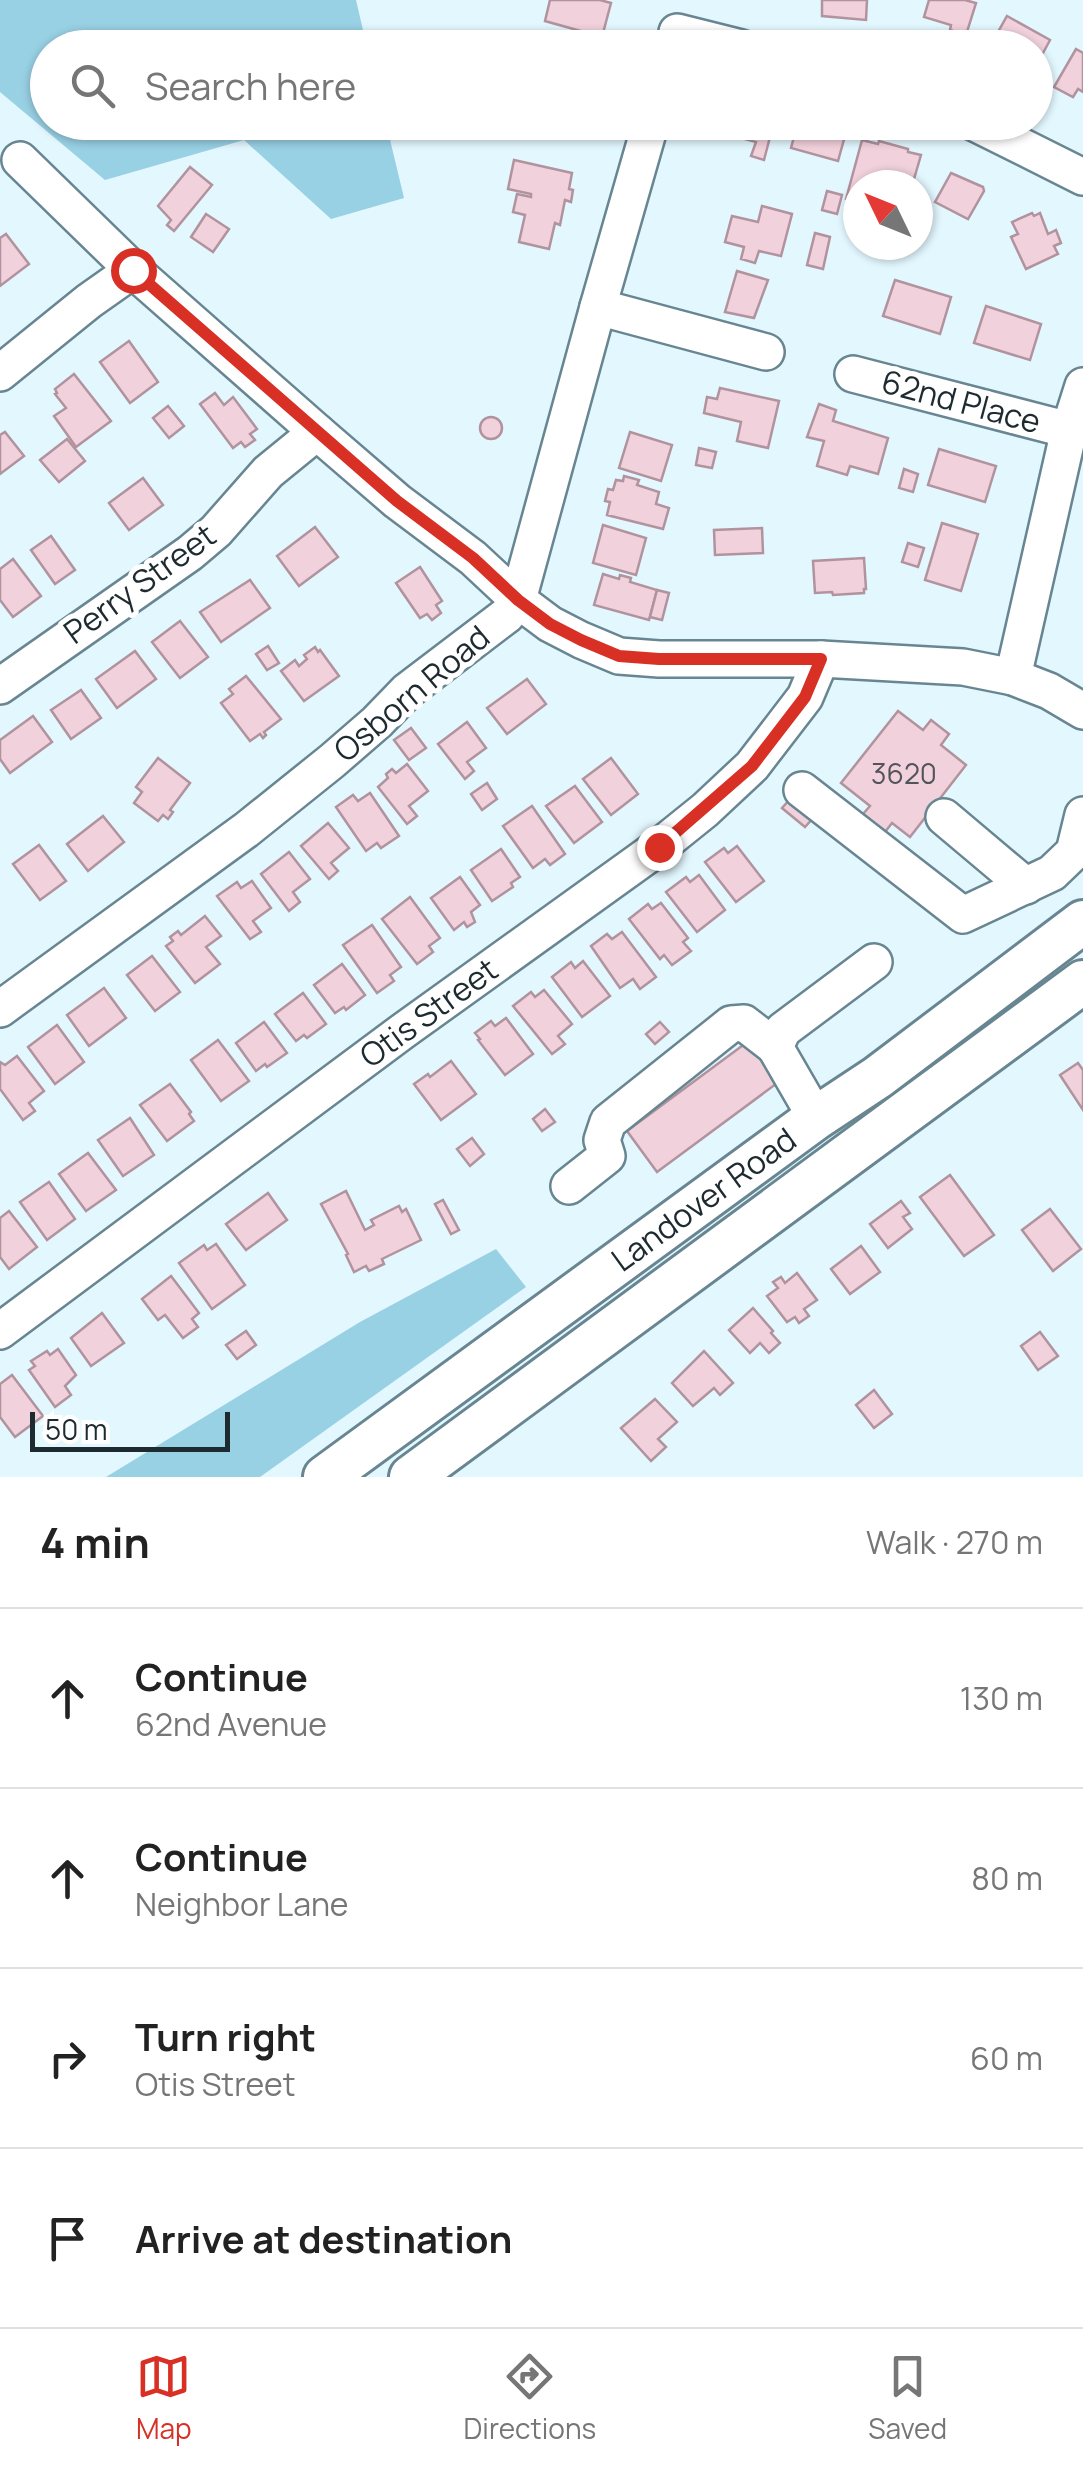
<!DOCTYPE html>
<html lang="en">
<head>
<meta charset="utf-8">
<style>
	body { margin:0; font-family:Manrope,sans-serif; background:#f2f2f2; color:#222 }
	.compass { position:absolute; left:843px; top:170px; width:90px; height:90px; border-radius:50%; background:#fff; box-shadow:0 2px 8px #0004; rotate:313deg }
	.scale { position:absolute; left:30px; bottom:25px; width:200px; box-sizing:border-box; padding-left:10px; border:5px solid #1d2a2f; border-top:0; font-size:28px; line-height:35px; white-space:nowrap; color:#1d2a2f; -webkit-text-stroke:8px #fff; paint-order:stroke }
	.stop { position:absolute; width:30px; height:30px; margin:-22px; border:8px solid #d93025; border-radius:50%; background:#fff }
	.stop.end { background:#d93025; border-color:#fff; box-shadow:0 2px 10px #0008 }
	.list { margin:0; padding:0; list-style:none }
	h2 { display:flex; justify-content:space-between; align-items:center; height:130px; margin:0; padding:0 40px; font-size:42px }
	h2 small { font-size:32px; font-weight:400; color:#767676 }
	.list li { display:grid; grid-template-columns:65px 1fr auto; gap:30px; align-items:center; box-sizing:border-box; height:180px; padding:0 40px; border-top:2px solid #e0e0e0 }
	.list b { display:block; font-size:38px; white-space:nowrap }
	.list p { margin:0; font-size:32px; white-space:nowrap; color:#767676 }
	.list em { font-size:32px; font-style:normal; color:#767676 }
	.icon { flex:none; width:55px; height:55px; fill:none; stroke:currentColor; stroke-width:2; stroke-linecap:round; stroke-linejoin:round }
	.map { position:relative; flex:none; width:1083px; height:1477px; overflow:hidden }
	.search { position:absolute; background:#fff; box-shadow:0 2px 8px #0004; left:30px; right:30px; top:30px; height:110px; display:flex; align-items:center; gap:25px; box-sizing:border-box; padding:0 35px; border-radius:55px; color:#767676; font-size:38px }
	.sheet { height:850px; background:#fff }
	nav { display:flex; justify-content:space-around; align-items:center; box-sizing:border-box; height:140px; border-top:2px solid #e0e0e0; background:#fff; font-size:28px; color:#767676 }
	nav a { display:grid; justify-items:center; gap:5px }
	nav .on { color:#d93025 }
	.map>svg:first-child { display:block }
	.green { fill:#98d0e4 }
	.building { fill:#f1d1dc; stroke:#b1939e; stroke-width:2.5 }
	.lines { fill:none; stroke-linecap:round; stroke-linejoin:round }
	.minor-casing { stroke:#688691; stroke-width:40 }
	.major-casing { stroke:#688691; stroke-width:48 }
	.minor { stroke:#fff; stroke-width:35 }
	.major { stroke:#fff; stroke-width:42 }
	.route { stroke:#d93025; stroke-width:12 }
	.labels { text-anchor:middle; stroke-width:10; stroke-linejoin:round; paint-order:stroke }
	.number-label { font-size:28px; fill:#52545a }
	.street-label { font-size:32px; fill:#1d2a2f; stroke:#fff }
</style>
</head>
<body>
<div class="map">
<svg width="1083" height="1477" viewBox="0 0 1083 1477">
	<rect width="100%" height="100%" fill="#e3f7fe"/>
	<!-- green -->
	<g class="green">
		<polygon points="0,0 356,0 367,47 48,48 48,122 386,123 404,198 331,219 244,140 105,180 0,92"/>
		<polygon points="496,1249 526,1287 260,1477 106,1477 360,1322"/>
	</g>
	<!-- building -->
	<g class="building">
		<polygon points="550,0 600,0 611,3 602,37 545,21"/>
		<polygon points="822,0 867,0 866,20 822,16"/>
		<polygon points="929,0 965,0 976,3 966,35 950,30 951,25 924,17"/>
		<polygon points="1007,16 1050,40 1036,66 1036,48 989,48"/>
		<polygon points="1076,49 1083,53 1083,92 1078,89 1073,97 1054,87"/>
		<polygon points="722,122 762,122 759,134 770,137 764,160 751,156 756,142 719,132"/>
		<polygon points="798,122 840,122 848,125 838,161 791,148"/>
		<polygon points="862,140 878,144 879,141 908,149 908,152 921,155 914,179 910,178 908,185 858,185 858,202 846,199"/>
		<polygon points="514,160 572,173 569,189 573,190 571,202 565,200 560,225 555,223 549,249 519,242 525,215 513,212 517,194 531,197 531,194 508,189"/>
		<polygon points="190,167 212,185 174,231 167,225 171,220 158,206"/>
		<polygon points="951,173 983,187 984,191 968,219 935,202"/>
		<polygon points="827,191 842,195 837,214 822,210"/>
		<polygon points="762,206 792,214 781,256 759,251 755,263 741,259 744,247 725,242 732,216 758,222"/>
		<polygon points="1032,213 1034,216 1040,213 1048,234 1056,230 1061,243 1054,246 1058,254 1026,269 1011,237 1018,234 1012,222"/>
		<polygon points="206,214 229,229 213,252 191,237"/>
		<polygon points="815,233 830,237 823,269 807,265"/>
		<polygon points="6,234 29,264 0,286 0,238"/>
		<polygon points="737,271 768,280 754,318 725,312"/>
		<polygon points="895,280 951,297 940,334 883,316"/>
		<polygon points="986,306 1041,324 1030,360 974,343"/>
		<polygon points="129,341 158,382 130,403 100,362"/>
		<polygon points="74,374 111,421 76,447 54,416 66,408 55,394 57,393 55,389"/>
		<polygon points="720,388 779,401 768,448 737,441 741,422 704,413 707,397 717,399"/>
		<polygon points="215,393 224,405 233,397 257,429 250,434 255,440 245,447 241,442 233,448 200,404"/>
		<polygon points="819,404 836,410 833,421 888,438 878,474 850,466 847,475 817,466 824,441 807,437"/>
		<polygon points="168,406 184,426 169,438 153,418"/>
		<circle cx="491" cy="428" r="11"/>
		<polygon points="5,432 24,456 0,474 0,435"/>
		<polygon points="630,432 672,445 661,481 619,468"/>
		<polygon points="67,439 85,461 59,482 40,460"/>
		<polygon points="699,448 716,452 712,468 696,465"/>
		<polygon points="939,449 996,466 985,502 928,485"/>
		<polygon points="904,469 918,474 913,492 899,488"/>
		<polygon points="624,476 639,480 637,485 659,492 656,504 669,508 663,529 607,515 610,502 605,501 608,489 613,490 616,480 623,481"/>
		<polygon points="143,478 163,505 129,530 109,503"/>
		<polygon points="942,523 978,534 961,591 925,580"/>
		<polygon points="603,525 646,538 636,575 593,563"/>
		<polygon points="315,527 338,557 299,586 277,556"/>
		<polygon points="762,528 763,553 715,555 714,530"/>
		<polygon points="51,536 75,570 55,584 31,550"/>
		<polygon points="908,543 924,548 918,567 902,562"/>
		<polygon points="864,558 866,589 864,589 864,593 833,595 832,592 815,593 813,561"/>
		<polygon points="13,559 41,596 13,617 0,600 0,569"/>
		<polygon points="420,567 442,601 436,605 441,613 432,620 427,614 420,618 396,583"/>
		<polygon points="603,574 619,579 620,575 631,578 630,582 657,590 649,620 594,605"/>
		<polygon points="250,580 270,608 221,642 200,612"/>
		<polygon points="657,590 669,593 662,620 650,617"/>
		<polygon points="180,621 208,657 180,678 152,642"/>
		<polygon points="268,646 279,663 267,670 256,654"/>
		<polygon points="315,647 318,652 320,650 339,676 304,701 281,671 295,660 299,666 307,659 304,655"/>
		<polygon points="135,651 156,679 117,708 96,679"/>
		<polygon points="246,676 281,719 264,732 266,735 263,738 260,734 250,741 221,703 233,694 229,689"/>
		<polygon points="527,679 546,704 507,734 487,708"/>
		<polygon points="81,690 101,718 71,739 51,710"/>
		<polygon points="898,711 923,730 931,720 949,734 941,745 966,765 910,837 892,823 885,832 863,814 870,806 841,783"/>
		<polygon points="33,716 52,742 10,773 0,759 0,740"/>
		<polygon points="467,722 486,748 467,762 474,771 465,779 438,744"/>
		<polygon points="411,728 426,748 409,760 394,740"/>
		<polygon points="158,758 190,783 170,810 173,812 168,819 163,815 158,821 134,803 142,792 136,787"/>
		<polygon points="611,758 638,794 611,815 583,779"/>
		<polygon points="407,764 428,791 409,806 417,816 407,824 378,787 388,778 386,774 392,769 396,773"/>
		<polygon points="487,783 497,799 482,810 471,794"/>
		<polygon points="575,786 602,822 574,843 546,806"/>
		<polygon points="370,793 399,836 381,848 377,843 366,851 336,807 353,795 358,801"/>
		<polygon points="791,798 814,817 805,827 782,808"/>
		<polygon points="532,806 565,854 550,865 545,859 533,868 503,826"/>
		<polygon points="103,816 124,842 88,871 67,844"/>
		<polygon points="328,823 349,848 331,863 338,871 329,879 301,846"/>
		<polygon points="39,845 66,881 40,900 13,864"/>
		<polygon points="737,846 764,881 736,902 705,862 724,848 728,853"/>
		<polygon points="501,849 520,877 511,883 513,887 492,901 471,870"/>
		<polygon points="289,852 310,879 293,892 300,902 289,911 261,874"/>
		<polygon points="699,875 725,910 697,932 666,892 686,877 690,882"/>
		<polygon points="460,877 480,905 471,912 475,922 467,927 464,922 454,930 431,898"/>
		<polygon points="252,881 271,908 253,921 261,932 250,939 217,896 237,882 241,888"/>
		<polygon points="410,897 440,938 429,946 433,952 417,964 382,919"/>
		<polygon points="661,903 688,938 683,942 691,951 672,965 664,955 660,959 629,919 648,904 652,909"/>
		<polygon points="205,916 221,936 206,947 220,964 195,983 166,946 173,941 170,937 178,931 181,935"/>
		<polygon points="372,925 401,967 390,975 394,981 377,993 343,945"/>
		<polygon points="622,932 656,977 640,989 633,979 620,988 591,946 607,934 612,939"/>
		<polygon points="152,956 180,992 155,1011 127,975"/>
		<polygon points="583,961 610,996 582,1017 552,977 571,962 575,968"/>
		<polygon points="342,964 365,995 346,1010 344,1007 335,1013 314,985"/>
		<polygon points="104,988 126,1018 89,1046 67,1015"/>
		<polygon points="544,990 572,1024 558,1036 565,1044 552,1054 513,1006 531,992 535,997"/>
		<polygon points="303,993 326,1024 307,1038 304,1035 296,1041 275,1014"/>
		<polygon points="506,1018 533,1054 505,1075 478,1040 480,1039 475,1033 491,1021 495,1026"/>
		<polygon points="264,1022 287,1053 267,1067 265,1064 256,1071 236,1043"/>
		<polygon points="660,1022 669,1032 655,1044 646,1034"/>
		<polygon points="57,1025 84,1062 55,1084 28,1047"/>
		<polygon points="218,1040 249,1081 221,1101 191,1060"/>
		<polygon points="750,1040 780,1081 657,1172 627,1131"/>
		<polygon points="17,1056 44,1091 29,1103 35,1111 23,1120 0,1089 0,1062 5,1065"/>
		<polygon points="451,1061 476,1094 441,1120 414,1084 428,1074 430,1077"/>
		<polygon points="1078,1063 1083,1070 1083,1110 1060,1075"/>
		<polygon points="170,1084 191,1112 189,1114 194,1121 167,1141 140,1105"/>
		<polygon points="545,1109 555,1122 542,1131 533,1119"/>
		<polygon points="130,1118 154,1155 123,1176 98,1140"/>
		<polygon points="472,1138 484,1154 470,1166 457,1149"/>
		<polygon points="88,1153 116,1190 86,1211 59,1174"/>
		<polygon points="950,1175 994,1235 964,1256 920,1197"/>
		<polygon points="49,1182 75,1219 47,1240 20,1202"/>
		<polygon points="346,1191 365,1230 374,1225 371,1220 399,1206 402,1212 406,1209 421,1240 382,1259 384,1264 369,1271 366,1266 354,1272 346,1255 348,1254 321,1204"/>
		<polygon points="268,1193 287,1220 246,1250 226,1224"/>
		<polygon points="443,1200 459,1230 451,1234 435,1204"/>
		<polygon points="901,1201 910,1213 903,1217 912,1229 888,1248 870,1224"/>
		<polygon points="1050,1209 1081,1249 1053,1271 1022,1230"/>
		<polygon points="9,1211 37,1247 9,1269 0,1257 0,1218"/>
		<polygon points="216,1244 245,1285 212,1309 179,1263 204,1245 207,1250"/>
		<polygon points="861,1246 880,1272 850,1294 831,1269"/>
		<polygon points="797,1273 817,1300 804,1309 809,1316 799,1323 795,1317 787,1322 767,1296 778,1288 773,1282 781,1277 785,1283"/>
		<polygon points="171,1276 199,1313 192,1319 198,1327 183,1338 165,1315 158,1320 142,1299"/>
		<polygon points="753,1308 773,1331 771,1333 780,1343 769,1353 760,1343 750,1353 729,1330"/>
		<polygon points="102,1313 124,1343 91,1366 71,1338"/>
		<polygon points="246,1331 256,1345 237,1359 226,1345"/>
		<polygon points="1040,1332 1058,1356 1038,1370 1021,1346"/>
		<polygon points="58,1349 76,1375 65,1386 71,1395 55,1407 29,1370 35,1366 31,1361 47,1351 50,1355"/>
		<polygon points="704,1351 733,1383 720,1395 714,1388 693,1406 672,1383"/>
		<polygon points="12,1375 43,1416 15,1437 0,1417 0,1384"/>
		<polygon points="874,1390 892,1414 874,1428 856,1405"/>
		<polygon points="655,1399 677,1422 658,1439 666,1447 651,1461 621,1428"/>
	</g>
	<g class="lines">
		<!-- minor casing -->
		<g class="minor-casing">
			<g id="minor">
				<polyline points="677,32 741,48"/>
				<polyline points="973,122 1083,177"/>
				<polyline points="20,160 133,270 317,432 397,501 473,558 518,600 550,624 581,640 619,656 659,659 821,659 963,667 1013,677 1049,691 1083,711"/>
				<polyline points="598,307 766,352"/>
				<polyline points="0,373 89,301 133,270"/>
				<polyline points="853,374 1069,430"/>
				<polyline points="1013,677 1069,430 1083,386"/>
				<polyline points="0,686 190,553 216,531 268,472 317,432"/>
				<polyline points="802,790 963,915 1052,873 1074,852 1083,815"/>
				<polyline points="944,817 1026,886"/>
				<polyline points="0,1009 246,830 332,761 377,722 407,691 507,615 518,600 598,307 651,122"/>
				<polyline points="816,1118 775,1047 783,1030 874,962"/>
				<polyline points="569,1186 607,1156 602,1140 608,1122 731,1024 744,1023 775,1047"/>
				<polyline points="0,1331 403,1031 659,847 705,810 752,766 805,697 821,659"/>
			</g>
		</g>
		<!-- major casing -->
		<g class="major-casing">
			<g id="major">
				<polyline points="325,1477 816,1118 878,1077 1083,922"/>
				<polyline points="411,1477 1083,982"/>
			</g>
		</g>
		<!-- minor -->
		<use href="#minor" class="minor"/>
		<!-- major -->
		<use href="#major" class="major"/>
	</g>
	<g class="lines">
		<!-- route -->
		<polyline class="route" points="133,270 397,501 473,558 518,600 550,624 581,640 619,656 659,659 821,659 805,697 752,766 659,847"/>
	</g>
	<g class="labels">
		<!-- number labels -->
		<g class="number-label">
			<text x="904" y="784">3620</text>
		</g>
		<!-- street labels -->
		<g class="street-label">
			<text transform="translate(961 402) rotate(15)" y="11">62nd Place</text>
			<text transform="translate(140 584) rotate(-36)" y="11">Perry Street</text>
			<text transform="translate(412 694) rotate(-40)" y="11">Osborn Road</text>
			<text transform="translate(429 1013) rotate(-36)" y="11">Otis Street</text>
			<text transform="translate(704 1200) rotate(-36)" y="11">Landover Road</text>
		</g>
	</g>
</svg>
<svg class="compass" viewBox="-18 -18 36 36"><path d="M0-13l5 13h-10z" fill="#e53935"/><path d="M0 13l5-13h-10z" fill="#767676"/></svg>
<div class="scale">50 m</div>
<div class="stop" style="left:133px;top:270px"></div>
<div class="stop end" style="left:659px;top:847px"></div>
<div class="search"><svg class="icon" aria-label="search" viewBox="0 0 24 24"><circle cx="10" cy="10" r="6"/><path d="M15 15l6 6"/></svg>Search here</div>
</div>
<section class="sheet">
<h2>4 min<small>Walk · 270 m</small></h2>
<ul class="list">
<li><svg class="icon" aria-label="ahead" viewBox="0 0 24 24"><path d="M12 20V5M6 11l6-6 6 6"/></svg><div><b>Continue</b><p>62nd Avenue</p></div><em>130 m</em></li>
<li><svg class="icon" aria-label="ahead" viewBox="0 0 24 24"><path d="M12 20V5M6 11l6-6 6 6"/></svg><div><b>Continue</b><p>Neighbor Lane</p></div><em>80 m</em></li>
<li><svg class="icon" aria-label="right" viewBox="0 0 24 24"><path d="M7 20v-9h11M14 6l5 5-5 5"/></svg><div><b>Turn right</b><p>Otis Street</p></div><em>60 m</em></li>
<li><svg class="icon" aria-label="arrive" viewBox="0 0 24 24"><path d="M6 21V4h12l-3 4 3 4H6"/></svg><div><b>Arrive at destination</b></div></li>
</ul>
</section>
<nav>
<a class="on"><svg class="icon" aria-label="map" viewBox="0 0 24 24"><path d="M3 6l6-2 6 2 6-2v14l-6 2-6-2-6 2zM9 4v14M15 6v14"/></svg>Map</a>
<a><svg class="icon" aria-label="directions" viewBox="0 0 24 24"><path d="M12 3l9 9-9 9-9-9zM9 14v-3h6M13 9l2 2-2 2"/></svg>Directions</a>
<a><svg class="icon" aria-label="saved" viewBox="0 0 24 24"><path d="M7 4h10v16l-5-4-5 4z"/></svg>Saved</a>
</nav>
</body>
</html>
